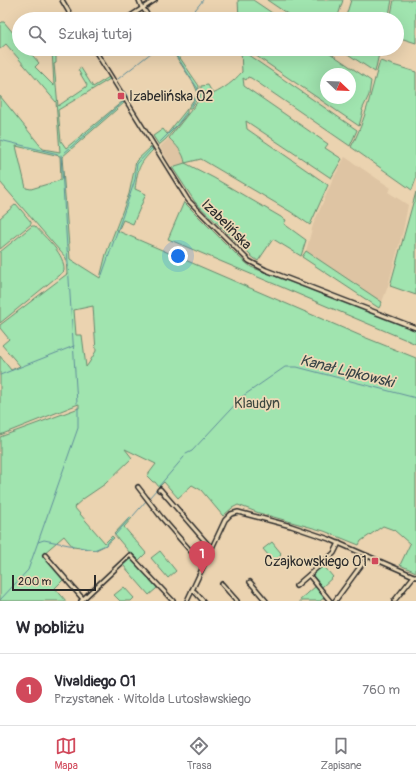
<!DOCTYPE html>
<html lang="pl">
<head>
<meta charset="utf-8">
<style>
	body { margin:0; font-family:Pangolin,sans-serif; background:#f7f7f7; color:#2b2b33 }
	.compass { position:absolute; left:320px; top:68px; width:36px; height:36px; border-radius:50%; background:#fff; box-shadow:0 4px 16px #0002; rotate:113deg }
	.scale { position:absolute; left:12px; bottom:10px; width:84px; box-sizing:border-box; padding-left:4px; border:2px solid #2b2b2b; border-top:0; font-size:11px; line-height:14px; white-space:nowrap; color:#2b2b2b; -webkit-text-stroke:3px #ebd8b6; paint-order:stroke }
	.you { position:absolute; left:178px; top:256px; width:14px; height:14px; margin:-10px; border:3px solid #fff; border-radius:50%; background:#1a73e8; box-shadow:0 0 0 6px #1a73e833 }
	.badge { display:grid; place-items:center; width:26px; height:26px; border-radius:50%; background:#d1495b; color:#fff; font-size:13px; font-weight:700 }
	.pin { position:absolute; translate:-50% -33px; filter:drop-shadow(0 1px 2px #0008) }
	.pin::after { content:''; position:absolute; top:21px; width:14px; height:12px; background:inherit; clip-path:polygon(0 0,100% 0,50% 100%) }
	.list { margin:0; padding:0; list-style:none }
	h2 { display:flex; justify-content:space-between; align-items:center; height:52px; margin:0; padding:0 16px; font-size:17px }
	h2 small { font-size:13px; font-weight:400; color:#7c7c81 }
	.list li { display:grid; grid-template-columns:26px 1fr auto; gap:12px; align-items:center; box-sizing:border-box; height:72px; padding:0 16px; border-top:1px solid #e1e1e2 }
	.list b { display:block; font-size:15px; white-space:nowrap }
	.list p { margin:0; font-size:13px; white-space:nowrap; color:#7c7c81 }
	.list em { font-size:13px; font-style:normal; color:#7c7c81 }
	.icon { flex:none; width:22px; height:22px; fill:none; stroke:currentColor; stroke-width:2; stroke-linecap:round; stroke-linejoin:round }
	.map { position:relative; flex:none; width:416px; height:601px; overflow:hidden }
	.search { position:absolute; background:#fff; box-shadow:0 4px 16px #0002; left:12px; right:12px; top:12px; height:44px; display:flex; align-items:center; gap:10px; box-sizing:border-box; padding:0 14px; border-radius:22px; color:#7c7c81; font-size:15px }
	.sheet { height:124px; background:#fff }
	nav { display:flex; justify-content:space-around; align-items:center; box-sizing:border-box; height:56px; border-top:1px solid #e1e1e2; background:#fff; font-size:11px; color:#7c7c81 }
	nav a { display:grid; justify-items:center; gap:2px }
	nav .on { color:#d1495b }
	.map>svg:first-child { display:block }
	.built { fill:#dec4a3 }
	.green { fill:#a0e4af; stroke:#66886d; fill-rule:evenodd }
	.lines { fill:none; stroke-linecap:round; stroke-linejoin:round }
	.stream { stroke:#618e9b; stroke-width:1 }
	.minor-casing { stroke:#2b2b2b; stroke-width:6 }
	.minor { stroke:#ebd8b6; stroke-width:3 }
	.poi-dot { fill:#d1495b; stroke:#ebd8b6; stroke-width:1.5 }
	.labels { text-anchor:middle; stroke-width:3.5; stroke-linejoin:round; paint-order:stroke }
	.poi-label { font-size:14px; fill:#2b2b2b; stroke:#ebd8b6; text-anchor:start }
	.street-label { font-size:14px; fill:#2b2b2b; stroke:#ebd8b6 }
	.park-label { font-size:14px; fill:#3d473f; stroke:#ebd8b6 }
	.water-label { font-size:15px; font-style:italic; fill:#384447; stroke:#ebd8b6 }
</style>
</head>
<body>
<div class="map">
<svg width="416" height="601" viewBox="0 0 416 601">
	<rect width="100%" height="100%" fill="#ebd3b0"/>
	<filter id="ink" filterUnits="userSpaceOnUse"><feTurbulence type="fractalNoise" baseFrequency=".025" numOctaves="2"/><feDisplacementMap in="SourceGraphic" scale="8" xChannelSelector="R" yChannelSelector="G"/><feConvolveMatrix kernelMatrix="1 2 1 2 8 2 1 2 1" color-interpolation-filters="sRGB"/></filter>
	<g filter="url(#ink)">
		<!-- built -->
		<g class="built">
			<polygon points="169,138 182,152 185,163 172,167 160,147"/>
			<polygon points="345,157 391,188 388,192 408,205 403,231 388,286 382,302 306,251 313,225 333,179"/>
		</g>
		<!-- green -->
		<g class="green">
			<polygon points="238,0 253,0 281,19 239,19"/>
			<polygon points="267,0 343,0 337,19 295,19"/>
			<polygon points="351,0 392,0 388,19 345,19"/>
			<polygon points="394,0 416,0 416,43 397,37 397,19 390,19"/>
			<path d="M2,22H4L19,40V49H27L39,63L35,67L54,86L52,49H56V63L54,64L58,106L86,87L87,85L78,70L81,68L93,87L109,77L110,79L58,110L61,141L66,148L123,101L124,103L62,157L70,259L100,278L106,254L129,194L135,166L136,161L151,147L153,150C138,165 138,169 135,189L146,194L133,224L123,220L118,231L359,335L416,358V572L400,565L410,544L394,530L383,526L361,541L359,545L324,531L259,513L238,505L232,508L223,516L201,490L192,485L178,498L164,482L159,487L155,482H153L147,476L156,464L125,449L132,458L105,484L83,499L74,507L105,543L112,536L114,538L106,545L96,550L73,547L64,536L43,554L64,579L55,588L66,601H0V437L79,408V404L76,405L0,435V356L11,370L20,366L2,345L9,339L0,328V325L67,274L66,258L0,182V96L43,149L60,152L56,102L6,44L0,49V24ZM16,146L60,156L61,180L31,189L26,188ZM93,306L96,351L89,363L86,367L82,335H76L74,310Z"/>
			<polygon points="171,49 174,49 199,86 198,98 191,108 188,108 198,93 194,84"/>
			<path d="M246,49H324L371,81L369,95L362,110L363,111L359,126ZM326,74H350V98H326Z"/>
			<polygon points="340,49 380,49 375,72"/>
			<path d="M241,50L357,130L350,146L251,78L248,77L246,80L243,78L244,86L328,144L325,148L342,159L331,178L246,121L247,129L328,185L310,225L291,212L201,159L185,163L214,178L286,220L284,224L306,240L301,256L273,239L258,261L251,256L195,202L172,167L185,163C184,153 176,145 169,138L199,100L201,93V86L208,85L213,94C225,88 233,82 242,72Z"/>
			<path d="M380,61L416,72V179L412,190L351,147C366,121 371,90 380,61Z"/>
			<polygon points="187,109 187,114 166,139 159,145 153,136 163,129 167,134"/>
			<polygon points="416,192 416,295 390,286"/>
			<polygon points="184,202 239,257 251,267 416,331 416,344 168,239"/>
			<polygon points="16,204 31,222 31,224 0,249 0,218"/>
			<path d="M32,226H35C46,239 65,253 64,271L0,323V252Z"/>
			<polygon points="306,251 382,302 379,308 302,257"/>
			<polygon points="130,517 132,518 124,527 146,553 139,560 133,554 130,553 114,534"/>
			<polygon points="272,542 281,553 280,554 281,555 274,562 263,549"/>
			<polygon points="160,551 176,571 168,578 151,558"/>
			<polygon points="130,559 133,559 157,588 149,595 123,565"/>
			<polygon points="323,565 333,577 322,587 313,576 313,574"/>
			<polygon points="316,586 325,597 320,601 299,601"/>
			<polygon points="124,587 134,598 131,601 120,601 114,595"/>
		</g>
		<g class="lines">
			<!-- stream -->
			<g class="stream">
				<polyline points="188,19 203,0"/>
				<polyline points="172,49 198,89 197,96 191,106"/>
				<polyline points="118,79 156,49"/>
				<polyline points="124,91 128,97"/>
				<polyline points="0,140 58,154"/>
				<polyline points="159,143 177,125 186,113"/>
				<polyline points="64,153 123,102"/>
				<polyline points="61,155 77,403"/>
				<polyline points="102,275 132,189 135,179 137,164 152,148"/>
				<polyline points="0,375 74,346"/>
				<polyline points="186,454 192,451 243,396 285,367 297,367 416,398"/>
				<polyline points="159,486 184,457"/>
				<polyline points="149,498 157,489"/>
				<polyline points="133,516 146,501"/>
				<polyline points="115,535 130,518"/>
				<polyline points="38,542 78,428 78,407"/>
				<polyline points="0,600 28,570 38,542 44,540 94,550 106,545 112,538"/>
			</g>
			<!-- minor casing -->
			<g class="minor-casing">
				<g id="minor">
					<polyline points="62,0 73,19"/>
					<polyline points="139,0 142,8"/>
					<polyline points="143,8 150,19"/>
					<polyline points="126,19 155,0"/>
					<polyline points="94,49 188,200 249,261 266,270 416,328"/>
					<polyline points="138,487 161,517 201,563 203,564"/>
					<polyline points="159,490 160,489 211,548"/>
					<polyline points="45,555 83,599"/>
					<polyline points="309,575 330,601"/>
					<polyline points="250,582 266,601"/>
					<polyline points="222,584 237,601"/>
					<polyline points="296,586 334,553 339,543"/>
					<polyline points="192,590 195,592 203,601"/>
					<polyline points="81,601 130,555 173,601"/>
					<polyline points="187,601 225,520 231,514 238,512 291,526 329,539 416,577"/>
					<polyline points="335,601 368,556"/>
					<polyline points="394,601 414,576"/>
				</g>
			</g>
			<!-- minor -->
			<use href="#minor" class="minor"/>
		</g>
	</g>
	<!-- markers -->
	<g class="poi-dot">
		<rect x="117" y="92" width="8" height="8" rx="2"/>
		<rect x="371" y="557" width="8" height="8" rx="2"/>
	</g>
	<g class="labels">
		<!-- poi labels -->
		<g class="poi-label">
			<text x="129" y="101">Izabelińska 02</text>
			<text x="367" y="566" text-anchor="end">Czajkowskiego 01</text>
		</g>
		<!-- street labels -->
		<g class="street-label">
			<text transform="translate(227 224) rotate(45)" y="5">Izabelińska</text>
		</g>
		<!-- park labels -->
		<g class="park-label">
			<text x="257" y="408">Klaudyn</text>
		</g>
		<!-- water labels -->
		<g class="water-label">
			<text transform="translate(347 371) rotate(14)" y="5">Kanał Lipkowski</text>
		</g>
	</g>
</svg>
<svg class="compass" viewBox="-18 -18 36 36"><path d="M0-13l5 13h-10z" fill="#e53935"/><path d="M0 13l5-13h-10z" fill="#7c7c81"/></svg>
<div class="scale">200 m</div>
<div class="you"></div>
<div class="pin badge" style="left:202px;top:574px">1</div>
<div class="search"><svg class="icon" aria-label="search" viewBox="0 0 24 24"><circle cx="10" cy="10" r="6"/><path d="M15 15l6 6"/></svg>Szukaj tutaj</div>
</div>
<section class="sheet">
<h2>W pobliżu<small></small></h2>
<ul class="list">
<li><span class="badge">1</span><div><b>Vivaldiego 01</b><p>Przystanek · Witolda Lutosławskiego</p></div><em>760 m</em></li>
</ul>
</section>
<nav>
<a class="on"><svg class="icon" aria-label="map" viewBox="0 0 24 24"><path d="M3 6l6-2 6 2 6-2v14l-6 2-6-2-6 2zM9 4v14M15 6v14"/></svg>Mapa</a>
<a><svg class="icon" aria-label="directions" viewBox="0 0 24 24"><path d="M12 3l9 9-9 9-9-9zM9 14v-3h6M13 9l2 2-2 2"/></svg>Trasa</a>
<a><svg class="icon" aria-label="saved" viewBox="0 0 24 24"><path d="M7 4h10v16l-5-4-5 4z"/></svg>Zapisane</a>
</nav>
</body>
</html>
